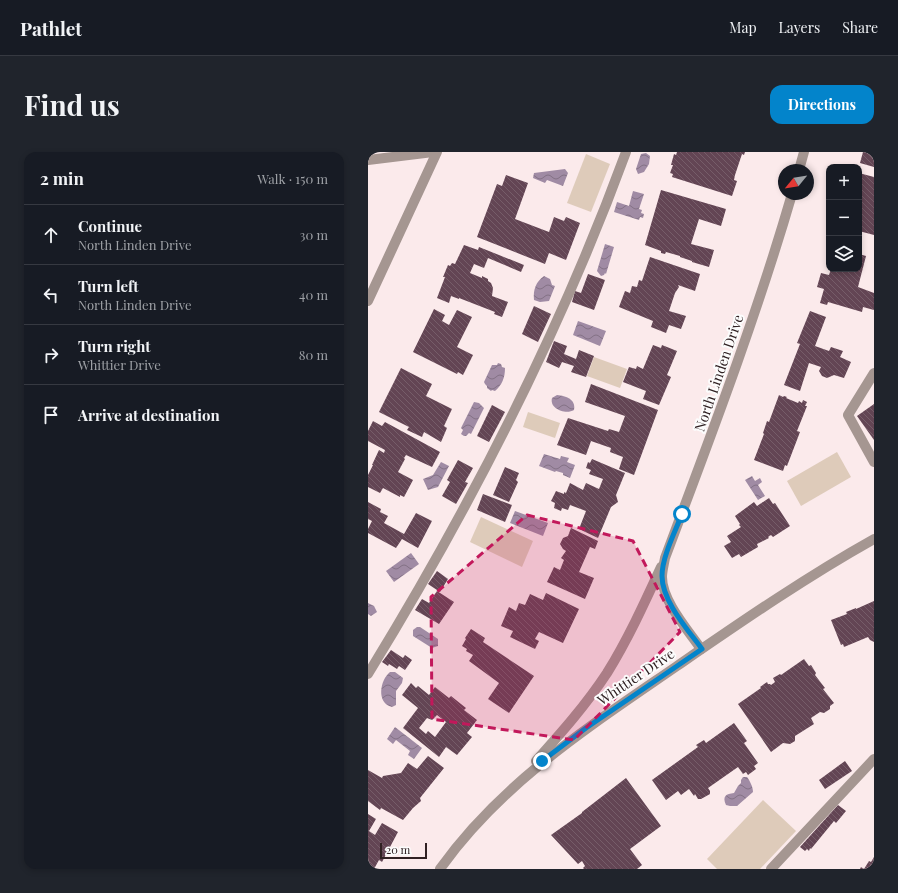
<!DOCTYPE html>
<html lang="en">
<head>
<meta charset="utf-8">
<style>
	body { margin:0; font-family:"Playfair Display",serif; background:#20242c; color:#f1f3f6 }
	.controls { position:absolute; right:12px; top:12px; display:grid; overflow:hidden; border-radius:8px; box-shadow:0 2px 6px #0003 }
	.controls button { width:36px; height:36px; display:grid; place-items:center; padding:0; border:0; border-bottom:1px solid #363941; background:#171b24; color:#f1f3f6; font:20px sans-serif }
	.compass { position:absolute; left:410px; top:12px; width:36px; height:36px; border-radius:50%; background:#171b24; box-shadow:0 2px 6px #0003; rotate:240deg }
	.scale { position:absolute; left:12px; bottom:10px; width:47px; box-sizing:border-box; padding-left:4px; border:2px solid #302123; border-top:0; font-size:11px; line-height:14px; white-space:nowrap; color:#302123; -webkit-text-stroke:3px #fcfcfc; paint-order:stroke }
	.stop { position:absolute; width:12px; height:12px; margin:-9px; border:3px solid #0384cb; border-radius:50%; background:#fff }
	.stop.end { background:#0384cb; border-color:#fff; box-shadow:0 1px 4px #0008 }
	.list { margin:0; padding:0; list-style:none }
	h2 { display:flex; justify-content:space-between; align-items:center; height:52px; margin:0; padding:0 16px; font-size:17px }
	h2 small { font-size:13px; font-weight:400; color:#9ea1a6 }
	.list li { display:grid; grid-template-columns:26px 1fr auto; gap:12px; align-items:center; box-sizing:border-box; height:60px; padding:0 16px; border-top:1px solid #363941 }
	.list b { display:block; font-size:15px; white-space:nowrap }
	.list p { margin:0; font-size:13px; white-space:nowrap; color:#9ea1a6 }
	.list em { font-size:13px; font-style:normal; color:#9ea1a6 }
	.icon { flex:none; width:22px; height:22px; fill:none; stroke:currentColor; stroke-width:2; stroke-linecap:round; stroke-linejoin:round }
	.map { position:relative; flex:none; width:506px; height:717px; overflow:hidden; border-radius:12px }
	header { display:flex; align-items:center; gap:24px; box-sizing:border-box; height:56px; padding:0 20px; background:#171b24; border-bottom:1px solid #363941 }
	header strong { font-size:19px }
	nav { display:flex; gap:22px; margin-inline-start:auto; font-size:14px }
	.intro { display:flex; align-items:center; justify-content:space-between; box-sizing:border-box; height:96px; padding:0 24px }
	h1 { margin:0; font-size:28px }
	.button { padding:10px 18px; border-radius:12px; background:#0384cb; color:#fff; font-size:14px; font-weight:700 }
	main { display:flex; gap:24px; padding:0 24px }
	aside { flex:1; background:#171b24; border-radius:12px; box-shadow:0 2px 6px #0003 }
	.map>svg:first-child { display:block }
	.park { fill:#decbba }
	.water { fill:url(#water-waves) }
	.building { fill:url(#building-back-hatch); fill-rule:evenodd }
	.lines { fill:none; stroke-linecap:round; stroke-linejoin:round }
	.minor { stroke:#a59691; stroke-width:10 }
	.route { stroke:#0384cb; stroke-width:5 }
	.marked { fill:#c2185b; fill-opacity:0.2; stroke:#c2185b; stroke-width:3; stroke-dasharray:8 5; stroke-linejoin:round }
	.labels { text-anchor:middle; stroke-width:4; stroke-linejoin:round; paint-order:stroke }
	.street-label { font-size:14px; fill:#302123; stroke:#fcfcfc }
</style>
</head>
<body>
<header>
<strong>Pathlet</strong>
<nav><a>Map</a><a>Layers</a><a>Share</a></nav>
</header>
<div class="intro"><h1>Find us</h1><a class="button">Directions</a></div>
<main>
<aside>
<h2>2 min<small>Walk · 150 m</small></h2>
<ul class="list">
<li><svg class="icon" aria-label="ahead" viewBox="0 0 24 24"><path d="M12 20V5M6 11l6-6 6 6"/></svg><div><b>Continue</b><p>North Linden Drive</p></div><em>30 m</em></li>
<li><svg class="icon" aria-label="left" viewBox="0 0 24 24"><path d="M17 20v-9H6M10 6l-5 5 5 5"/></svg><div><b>Turn left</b><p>North Linden Drive</p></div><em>40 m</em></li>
<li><svg class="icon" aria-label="right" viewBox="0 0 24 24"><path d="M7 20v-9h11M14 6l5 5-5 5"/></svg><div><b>Turn right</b><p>Whittier Drive</p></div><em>80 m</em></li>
<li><svg class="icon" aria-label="arrive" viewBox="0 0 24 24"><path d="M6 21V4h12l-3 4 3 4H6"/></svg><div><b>Arrive at destination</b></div></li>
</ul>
</aside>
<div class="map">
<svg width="506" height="717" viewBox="0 0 506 717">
	<defs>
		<pattern id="water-waves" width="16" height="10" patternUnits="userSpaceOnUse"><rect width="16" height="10" fill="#a08ba4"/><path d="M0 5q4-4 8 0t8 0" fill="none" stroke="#837185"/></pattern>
		<pattern id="building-back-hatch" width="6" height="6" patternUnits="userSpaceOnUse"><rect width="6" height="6" fill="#634554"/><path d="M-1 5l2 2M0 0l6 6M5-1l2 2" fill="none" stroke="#765d69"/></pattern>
	</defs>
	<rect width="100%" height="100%" fill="#fbeaeb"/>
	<!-- park -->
	<g class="park">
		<polygon points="218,2 242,12 223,60 199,51"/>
		<polygon points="226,205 259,217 252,236 219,224"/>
		<polygon points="160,260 192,271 187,286 155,275"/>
		<polygon points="469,300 483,325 433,354 419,329"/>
		<polygon points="113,365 165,389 154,415 102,390"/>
		<polygon points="395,648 428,679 392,717 349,717 339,707"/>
	</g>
	<!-- water -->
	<g class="water">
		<polygon points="278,1 282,4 281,12 276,20 270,22 268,17 273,2"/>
		<polygon points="197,17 200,21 195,34 179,28 177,31 165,26 166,21"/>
		<polygon points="265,39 276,42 271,57 274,58 273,61 276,62 275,66 272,65 271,68 246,60 249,50 261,54"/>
		<polygon points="237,92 246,95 238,122 237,121 236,123 233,124 229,119"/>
		<path d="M176,124L182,127L184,133L187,134L181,149L172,150L166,148C165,137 168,130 176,124Z"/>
		<polygon points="210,169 238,179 232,194 205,183"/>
		<path d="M130,211L133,212L134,215L137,216C137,226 134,233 127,239L124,238L123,239L119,236V234L117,232L116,230L124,213H129Z"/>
		<path d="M189,243C198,244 208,247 206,258C198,263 181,257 184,246Z"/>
		<polygon points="106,250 111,251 116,256 103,282 101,281 98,284 96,284 93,282 95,278 93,276"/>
		<polygon points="176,302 192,307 193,304 201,306 199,310 207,313 202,326 195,323 195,321 188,319 187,320 171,314"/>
		<polygon points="73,310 81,314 70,335 60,338 55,327 65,323"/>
		<polygon points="384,324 387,329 392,326 394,330 390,333 397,344 390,348 377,328"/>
		<polygon points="147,359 180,371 175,384 142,371"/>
		<polygon points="43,401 51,412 26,430 18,419"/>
		<polygon points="0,451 6,454 9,460 3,464 0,462"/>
		<polygon points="49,475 52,475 70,487 70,494 64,496 45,484 45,478"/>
		<path d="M22,520H27L35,526L34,531L28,539V553L24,555C8,551 12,528 22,520Z"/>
		<polygon points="27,575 54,596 46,607 40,603 42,599 28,588 25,592 19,587"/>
		<path d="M375,625H379C382,629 385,635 385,640L369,654H362L358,653C354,644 358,642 366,641L370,634L373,631V628Z"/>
	</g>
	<!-- building -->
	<g class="building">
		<polygon points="309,0 377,0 376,3 374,2 367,23 366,28 369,29 364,44 304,25 305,22 302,21 305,13 303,13 306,2 308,3"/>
		<polygon points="495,0 506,0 506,15 492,11"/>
		<polygon points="491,21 506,25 506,83 491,79"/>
		<polygon points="138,23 160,31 147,67 181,80 186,65 196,69 198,65 212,71 198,108 181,101 177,112 109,85 129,32 134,34"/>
		<polygon points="293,38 358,57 353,74 331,67 323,92 346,98 341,115 324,110 324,109 312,105 312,104 298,100 297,102 293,101 293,99 277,93"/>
		<polygon points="96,93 110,98 111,95 156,113 153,120 120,106 116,116 106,112 102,121 114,126 114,124 120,127 120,129 123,131 125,136 124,144 140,150 134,165 126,162 127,160 91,146 91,147 83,144 81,151 69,146 77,125 75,125 80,113 82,114 84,111 87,112"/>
		<polygon points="491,102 498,104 490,135 506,141 506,158 495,155 494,160 460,150 459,153 452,151 456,137 449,135 453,121 461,123 463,117 491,117"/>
		<polygon points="282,105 332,122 327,139 310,133 311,135 307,141 301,159 318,164 313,177 301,173 298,181 283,175 285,169 251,155 257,139 262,141 264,134 269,135 271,128 274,129"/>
		<polygon points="220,122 237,128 226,158 204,150 207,139 213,141"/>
		<polygon points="166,154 183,162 170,190 154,182"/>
		<polygon points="66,157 77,163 74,169 81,173 89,158 104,165 89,195 105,203 95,223 90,220 89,222 45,200"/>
		<polygon points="442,159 458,165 447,194 461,199 463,195 475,199 472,205 483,210 476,226 466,223 459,226 454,224 451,219 453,215 441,211 432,239 416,233 432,192 429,191"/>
		<polygon points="186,189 199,194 196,202 208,207 211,198 226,204 218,225 203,220 206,214 194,210 191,216 178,210"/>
		<polygon points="285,193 293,196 294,193 309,199 299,223 303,225 291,253 275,247 278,239 255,230 261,215 268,217 269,214 275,217"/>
		<polygon points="33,216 64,232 58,244 84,257 76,274 79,276 73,290 56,280 54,285 39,278 41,275 11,260"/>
		<polygon points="223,232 290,258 266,323 251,317 255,305 242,300 243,296 223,289 218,303 189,293 200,266 240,279 241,277 251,280 257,264 217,250"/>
		<polygon points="411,243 415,245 416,244 419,245 418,246 430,251 431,249 434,251 435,248 439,250 437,254 439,254 429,279 432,280 419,314 417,313 415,319 386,308 396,282 395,281 399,269 401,270"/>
		<polygon points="506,252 506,288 489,264"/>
		<polygon points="124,253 137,260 121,290 109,284"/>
		<polygon points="5,269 14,274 17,270 72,300 64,315 38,303 36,306 37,307 30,320 45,328 36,345 32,343 32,345 15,336 12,341 0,335 0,323 5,313 4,313 11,298 16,301 17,298 0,289 0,279"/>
		<polygon points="224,307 257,321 248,343 250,350 243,355 230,386 211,377 218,359 202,353 200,358 194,356 193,359 186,356 187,351 183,349 188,339 196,342 196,340 198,341 202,331 215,338 218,331 231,337 235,327 221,322 223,318 218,316 220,310 222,311"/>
		<polygon points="90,308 105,316 97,330 100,331 88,352 74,344 82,330 79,328"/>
		<polygon points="137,315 151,321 148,328 150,330 141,350 125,343"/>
		<polygon points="115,342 144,353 137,370 109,358"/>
		<polygon points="401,346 405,352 407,351 422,374 405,385 403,383 400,385 401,386 389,392 390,395 373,405 371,402 364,406 356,394 363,390 359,384 373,375 371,373 372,372 367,364 386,350 389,354"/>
		<polygon points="0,350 13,357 12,360 20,364 16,371 36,382 48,361 64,369 50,396 34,387 28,396 0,381 0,377 4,369 0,367"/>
		<polygon points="203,376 230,389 227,397 222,395 211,420 226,426 217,447 179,430 186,415 192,418 196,408 193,406 198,399 195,397 192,392 195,386 200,384"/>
		<polygon points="69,419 80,427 72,440 60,432"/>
		<polygon points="69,439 86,450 71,472 47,458 54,447 61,451"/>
		<polygon points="178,441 211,457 195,491 171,480 167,487 171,489 167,497 142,485 145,479 133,474 141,455 148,459 151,451 157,453 162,442 175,448"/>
		<polygon points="506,449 506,490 502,488 500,485 476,495 475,492 473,493 463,468 479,462 478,460 488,456 488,457"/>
		<polygon points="103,477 117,486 115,490 166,524 141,561 120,547 131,531 101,509 105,503 98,499 99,497 94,494 98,487 97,486"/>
		<polygon points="23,498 35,506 37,503 44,508 37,518 31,514 29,517 21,512 20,514 14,510"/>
		<polygon points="436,507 441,514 443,513 448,521 447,523 457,536 455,537 466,551 462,554 462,557 456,561 452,560 443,566 446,572 427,584 427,589 422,592 415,591 403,600 370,552 393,536 392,535 399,530 400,532 402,532 403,533 407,530 405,526 412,522 413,523"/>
		<path d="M43,531L48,536L50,534L61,543L67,535L81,546L83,544L98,556L96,558L109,568L99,581L104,585L89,603L78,595L71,605L35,576L50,556L34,543ZM69,563L78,570L67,585L60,579L58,582L51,576L59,566L64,568Z"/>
		<polygon points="366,571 379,589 376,591 390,611 386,614 388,617 380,623 378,620 375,622 370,615 340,636 342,639 342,642 333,647 330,647 327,642 326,644 321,637 313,643 310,639 298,648 284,628 330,595 328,593 336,588 338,591"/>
		<polygon points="60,604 76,616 52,646 53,649 45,656 35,668 13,656 12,658 0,649 0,618 14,626 15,624 33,621 40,611 49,617"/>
		<polygon points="477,609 484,619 457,637 451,628"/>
		<polygon points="258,626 293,674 262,697 274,713 269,717 216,717 215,716 217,714 214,709 210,712 183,683 214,661 214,660"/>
		<polygon points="470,653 478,659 468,671 466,669 443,697 442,696 441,699 439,697 437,699 432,695"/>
		<polygon points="0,662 8,667 1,679 7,683 14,671 30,680 14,710 11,708 6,717 0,717"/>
		<polygon points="506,705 506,717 492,717 493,715 496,717 501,709 503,710"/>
	</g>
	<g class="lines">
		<!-- minor -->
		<g class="minor">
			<polyline points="0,8 65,0"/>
			<polyline points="431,18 436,0"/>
			<polyline points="0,149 69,0"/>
			<polyline points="506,221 480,263 506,310"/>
			<path d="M333,497C320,478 294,449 294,425C294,419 296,412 297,406C342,286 388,166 424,42"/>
			<path d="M0,522C102,356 191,183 258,0"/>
			<path d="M168,609C193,581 218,553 239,521C260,487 276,452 293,415"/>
			<path d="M72,717C134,630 222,574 309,514C373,470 438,425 506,387"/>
			<polyline points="403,717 506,607"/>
		</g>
	</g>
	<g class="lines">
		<!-- route -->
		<path class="route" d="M174,609L218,576L334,497C320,478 294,449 294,424C294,405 307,380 314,362"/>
	</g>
	<!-- marked area -->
	<path class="marked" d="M159,363L265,389L312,480L206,588L64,567L63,445Z"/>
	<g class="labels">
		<!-- street labels -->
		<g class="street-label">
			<text transform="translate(351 221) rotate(-71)" y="5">North Linden Drive</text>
			<text transform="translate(268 525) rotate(-34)" y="5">Whittier Drive</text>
		</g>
	</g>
</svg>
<div class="controls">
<button>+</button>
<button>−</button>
<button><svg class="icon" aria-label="layers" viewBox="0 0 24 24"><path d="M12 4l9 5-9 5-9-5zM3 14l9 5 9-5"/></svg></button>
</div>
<svg class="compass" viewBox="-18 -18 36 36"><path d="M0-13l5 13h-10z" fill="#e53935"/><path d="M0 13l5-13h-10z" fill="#9ea1a6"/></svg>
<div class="scale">20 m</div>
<div class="stop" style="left:314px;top:362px"></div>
<div class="stop end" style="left:174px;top:609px"></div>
</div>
</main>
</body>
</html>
